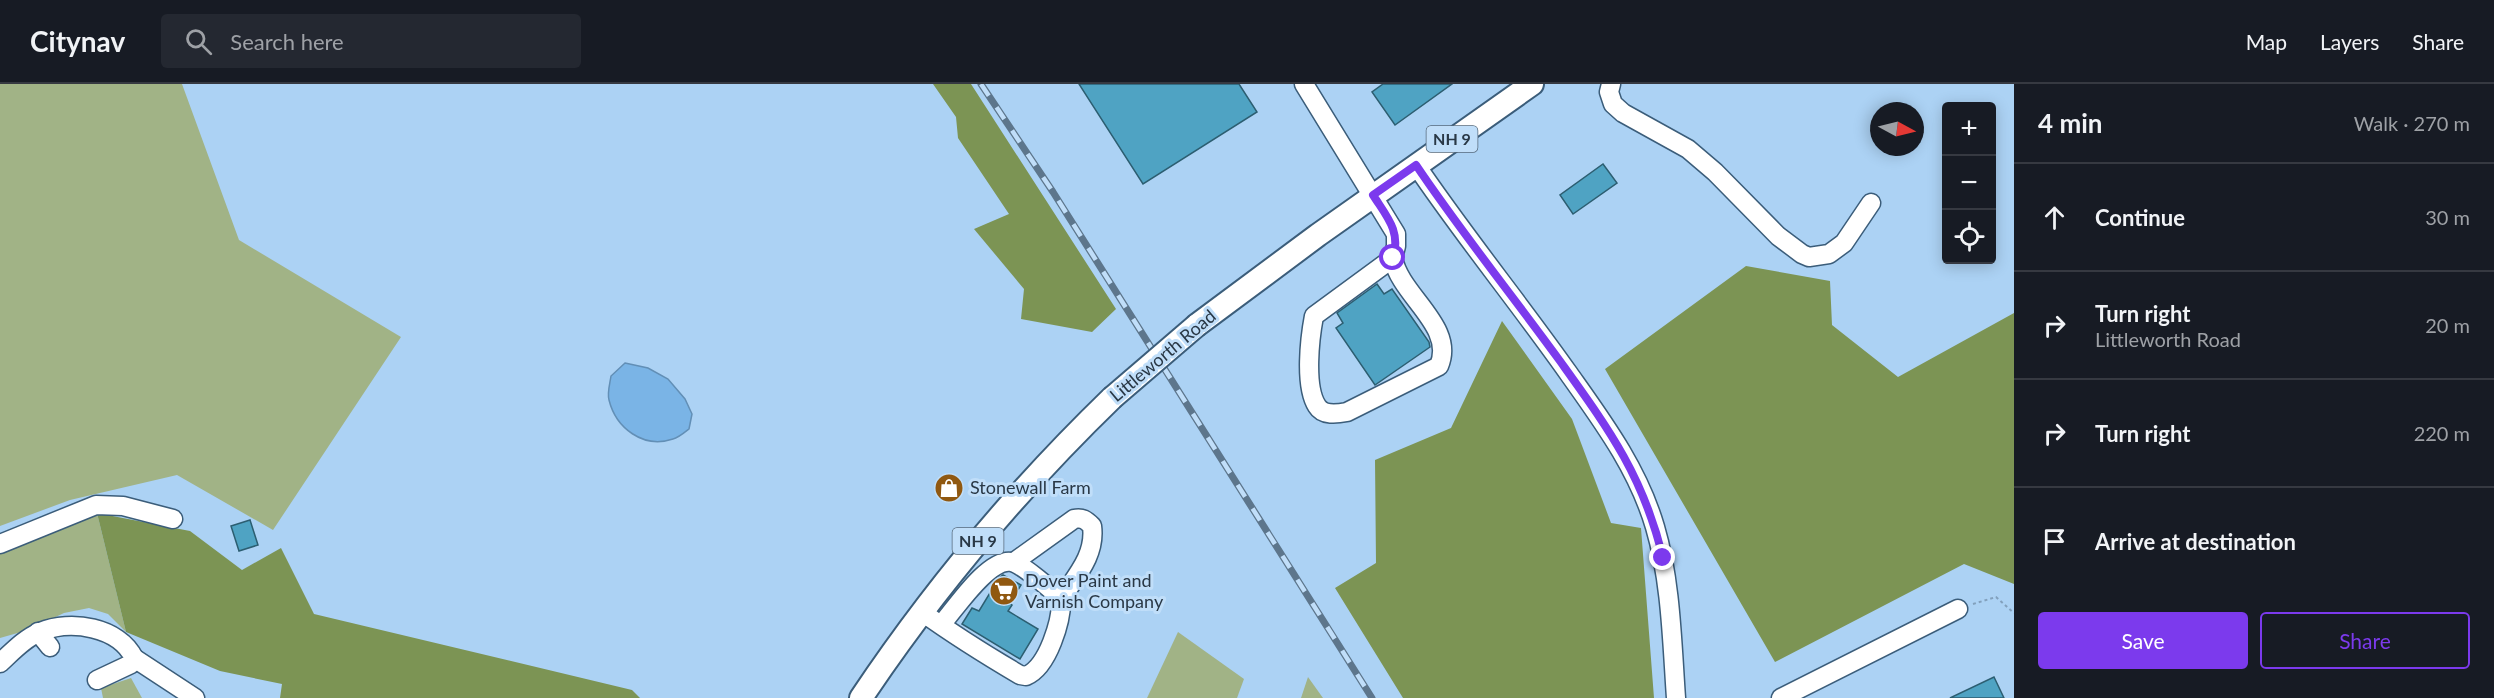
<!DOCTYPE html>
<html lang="en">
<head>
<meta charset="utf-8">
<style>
	body { margin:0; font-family:Lato,sans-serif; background:#242831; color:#f1f3f6 }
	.controls { position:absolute; right:18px; top:18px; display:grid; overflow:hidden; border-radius:6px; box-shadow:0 3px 15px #0003 }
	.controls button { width:54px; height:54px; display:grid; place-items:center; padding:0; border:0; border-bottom:2px solid #363941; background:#171b24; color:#f1f3f6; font:30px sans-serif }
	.compass { position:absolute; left:1870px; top:18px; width:54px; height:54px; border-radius:50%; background:#171b24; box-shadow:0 3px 15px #0003; rotate:97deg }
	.stop { position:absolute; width:18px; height:18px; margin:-14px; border:4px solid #7c3aed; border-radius:50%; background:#fff }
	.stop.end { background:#7c3aed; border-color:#fff; box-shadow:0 2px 6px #0008 }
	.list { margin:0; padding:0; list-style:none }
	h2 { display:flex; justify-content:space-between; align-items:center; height:78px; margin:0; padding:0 24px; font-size:26px }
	h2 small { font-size:20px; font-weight:400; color:#9ea1a6 }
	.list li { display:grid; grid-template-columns:39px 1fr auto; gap:18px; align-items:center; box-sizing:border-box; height:108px; padding:0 24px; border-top:2px solid #363941 }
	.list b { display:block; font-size:22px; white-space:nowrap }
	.list p { margin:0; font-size:20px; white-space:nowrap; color:#9ea1a6 }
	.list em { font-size:20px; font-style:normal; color:#9ea1a6 }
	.actions { display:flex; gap:12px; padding:18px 24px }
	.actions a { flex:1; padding:14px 0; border:2px solid #7c3aed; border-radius:6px; text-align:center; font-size:21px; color:#7c3aed }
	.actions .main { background:#7c3aed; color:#fff }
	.icon { flex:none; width:33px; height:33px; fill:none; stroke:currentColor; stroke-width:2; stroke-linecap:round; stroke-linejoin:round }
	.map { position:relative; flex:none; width:2014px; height:614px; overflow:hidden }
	header { display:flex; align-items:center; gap:36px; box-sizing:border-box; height:84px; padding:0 30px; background:#171b24; border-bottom:2px solid #363941 }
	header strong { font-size:28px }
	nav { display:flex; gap:33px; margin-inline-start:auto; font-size:21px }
	.search { width:420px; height:54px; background:#242831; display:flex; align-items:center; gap:15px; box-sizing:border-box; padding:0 21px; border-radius:6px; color:#9ea1a6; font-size:22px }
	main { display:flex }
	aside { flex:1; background:#171b24 }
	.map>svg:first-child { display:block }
	.green { fill:#a1b386 }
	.forest { fill:#7c9454 }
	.water { fill:#7ab4e6; stroke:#628fb6; stroke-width:1.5 }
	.building { fill:#4fa3c3; stroke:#2c5e71; stroke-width:1.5 }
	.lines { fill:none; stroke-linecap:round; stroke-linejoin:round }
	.minor-casing { stroke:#3b5d7a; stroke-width:21 }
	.major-casing { stroke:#3b5d7a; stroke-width:26 }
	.path { stroke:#82a0bc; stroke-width:2; stroke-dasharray:3 3; stroke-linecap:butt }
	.minor { stroke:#fff; stroke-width:18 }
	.major { stroke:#fff; stroke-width:22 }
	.rail-casing { stroke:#5d768c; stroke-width:7 }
	.rail { stroke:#c0def9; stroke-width:4.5; stroke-dasharray:14; stroke-linecap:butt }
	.major-bridge-casing { stroke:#3b5d7a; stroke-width:26; stroke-linecap:butt }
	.major-bridge { stroke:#fff; stroke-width:22 }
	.route { stroke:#7c3aed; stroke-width:8 }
	.labels { text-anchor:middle; stroke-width:6; stroke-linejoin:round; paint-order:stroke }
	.shield { fill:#c0def9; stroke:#566a7c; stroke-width:1.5 }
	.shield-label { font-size:16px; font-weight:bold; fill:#293846 }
	.street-label { font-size:18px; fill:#293846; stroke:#c0def9 }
	.poi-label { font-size:18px; fill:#293846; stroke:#c0def9; text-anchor:start }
</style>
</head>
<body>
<header>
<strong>Citynav</strong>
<div class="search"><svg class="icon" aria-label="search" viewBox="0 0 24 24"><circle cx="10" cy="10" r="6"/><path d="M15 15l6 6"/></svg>Search here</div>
<nav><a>Map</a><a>Layers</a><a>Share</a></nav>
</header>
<main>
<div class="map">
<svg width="2014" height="614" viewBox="0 0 2014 614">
	<rect width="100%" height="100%" fill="#acd2f4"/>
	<!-- green -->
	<g class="green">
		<polygon points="0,0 182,0 239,156 401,253 273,446 177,391 70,416 0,442"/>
		<polygon points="97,429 126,548 108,530 89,524 64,529 28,546 0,554 0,465"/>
		<polygon points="1178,548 1244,595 1237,614 1147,614"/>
		<polygon points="1308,593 1323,614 1301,614"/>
		<polygon points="131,594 142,614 103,614 101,604"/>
	</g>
	<!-- forest -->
	<g class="forest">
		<polygon points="933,0 971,0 1116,225 1092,248 1021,235 1024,205 974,145 1009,130 958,54 956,33"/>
		<polygon points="1746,182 1830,197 1832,241 1898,293 2014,229 2014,500 1964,480 1775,578 1605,285"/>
		<polygon points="1502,237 1572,335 1611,439 1641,444 1654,614 1403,614 1335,504 1376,479 1375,376 1451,344"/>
		<polygon points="97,429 190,447 242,486 281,464 314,530 632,606 640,614 280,614 282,600 220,587 126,548"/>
	</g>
	<!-- water -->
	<path class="water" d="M625,279L648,284L668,295L685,315L692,330L689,345C684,349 678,354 673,355C643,365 616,344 609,316C607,309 610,299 611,292Z"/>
	<!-- building -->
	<g class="building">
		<polygon points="1079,0 1239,0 1257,28 1143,100"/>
		<polygon points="1383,0 1452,0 1395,41 1372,8"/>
		<polygon points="1603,80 1617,99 1573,130 1560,111"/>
		<polygon points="1377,200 1384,210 1392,205 1429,258 1430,263 1375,301 1336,244 1343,239 1337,229"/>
		<polygon points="250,436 258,461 239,467 231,442"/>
		<polygon points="1003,491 1021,501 1010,519 1012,521 1008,527 1038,545 1020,575 962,540 972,524 979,527 999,494"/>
		<polygon points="1994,593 2004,614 1950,614"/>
	</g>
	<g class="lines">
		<!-- minor casing -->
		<g class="minor-casing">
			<g id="minor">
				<path d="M1304,0L1396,150V162L1393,174L1314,232C1310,253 1304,302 1317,322C1323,332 1337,330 1347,328L1439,282C1456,242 1400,212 1393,174"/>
				<polyline points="1611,0 1609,8 1613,20 1623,29 1688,65 1715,88 1778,152 1802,170 1809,173 1829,170 1844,159 1871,119"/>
				<path d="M1416,81C1464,152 1519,219 1569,290C1603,338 1638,385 1655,443C1671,497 1672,558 1676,614"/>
				<polyline points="0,460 96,421 123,422 173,435"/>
				<path d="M1014,478L1074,435C1082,433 1086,436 1092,442C1096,471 1076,492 1061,515"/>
				<path d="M922,528C954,551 986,571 1020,591L1026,592C1048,583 1062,536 1061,515C1052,506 1023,481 1012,478C989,473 955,525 941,541"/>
				<polyline points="38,548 50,563"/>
				<polyline points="134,574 195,614"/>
				<path d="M0,579C12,568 25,554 40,548C71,535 119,543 134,574L131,580L97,596"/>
				<polyline points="1781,614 1958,525"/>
			</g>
		</g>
		<!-- major casing -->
		<g class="major-casing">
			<g id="major">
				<polyline points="1197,241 1318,151 1532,0"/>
				<path d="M861,614C934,505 1018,405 1112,314"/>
			</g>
		</g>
		<!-- path -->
		<polyline class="path" points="1973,520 1996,513 2014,529"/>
		<!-- minor -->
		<use href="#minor" class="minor"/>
		<!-- major -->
		<use href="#major" class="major"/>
		<!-- rail casing -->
		<g class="rail-casing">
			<polyline id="rail" points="981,0 1053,108 1372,614"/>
		</g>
		<!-- rail -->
		<use href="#rail" class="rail"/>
		<!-- major-bridge casing -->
		<g class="major-bridge-casing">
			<polyline id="major-bridge" points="1112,314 1197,241"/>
		</g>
		<!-- major-bridge -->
		<use href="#major-bridge" class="major-bridge"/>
	</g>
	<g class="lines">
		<!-- route -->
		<path class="route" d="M1393,174C1401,147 1387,133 1373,111L1416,81C1461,148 1512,211 1560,277C1608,344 1643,391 1663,474"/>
	</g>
	<!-- icons -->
	<defs>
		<g id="shop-disc" transform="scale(1.5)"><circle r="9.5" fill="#905810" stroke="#c0def9"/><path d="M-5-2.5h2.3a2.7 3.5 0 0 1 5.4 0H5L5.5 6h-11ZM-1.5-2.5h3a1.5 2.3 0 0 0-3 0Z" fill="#fff"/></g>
		<g id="supermarket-disc" transform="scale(1.5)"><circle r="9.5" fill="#905810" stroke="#c0def9"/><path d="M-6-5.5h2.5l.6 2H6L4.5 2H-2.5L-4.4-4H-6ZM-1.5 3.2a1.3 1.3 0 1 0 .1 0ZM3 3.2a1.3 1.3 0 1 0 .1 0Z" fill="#fff"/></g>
	</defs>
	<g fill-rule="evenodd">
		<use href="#shop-disc" x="949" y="404"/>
		<use href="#supermarket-disc" x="1004" y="507"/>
	</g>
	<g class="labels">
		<!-- shield labels -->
		<g class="shield">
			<rect x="1426.5" y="42" width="51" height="26" rx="4.5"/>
			<rect x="952.5" y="444" width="51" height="26" rx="4.5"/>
		</g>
		<g class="shield-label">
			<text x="1452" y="61">NH 9</text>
			<text x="978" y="463">NH 9</text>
		</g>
		<!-- street labels -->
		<g class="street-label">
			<text transform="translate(1163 272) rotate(-40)" y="6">Littleworth Road</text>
		</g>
		<!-- poi labels -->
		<g class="poi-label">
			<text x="970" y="410">Stonewall Farm</text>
			<text x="1025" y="503">Dover Paint and<tspan x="1025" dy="21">Varnish Company</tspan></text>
		</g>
	</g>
</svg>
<div class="controls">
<button>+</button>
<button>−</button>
<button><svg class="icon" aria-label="locate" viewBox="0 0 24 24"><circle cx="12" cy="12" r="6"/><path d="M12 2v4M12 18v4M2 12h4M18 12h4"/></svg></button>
</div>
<svg class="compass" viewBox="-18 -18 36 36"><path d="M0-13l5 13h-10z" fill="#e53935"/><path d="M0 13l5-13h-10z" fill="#9ea1a6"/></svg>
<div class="stop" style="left:1393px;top:174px"></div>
<div class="stop end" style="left:1663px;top:474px"></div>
</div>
<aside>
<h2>4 min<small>Walk · 270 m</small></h2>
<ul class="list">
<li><svg class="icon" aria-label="ahead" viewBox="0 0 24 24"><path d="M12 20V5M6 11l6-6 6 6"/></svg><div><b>Continue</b></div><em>30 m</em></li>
<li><svg class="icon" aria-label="right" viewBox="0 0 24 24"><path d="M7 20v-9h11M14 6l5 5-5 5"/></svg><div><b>Turn right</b><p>Littleworth Road</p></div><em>20 m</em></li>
<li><svg class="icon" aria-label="right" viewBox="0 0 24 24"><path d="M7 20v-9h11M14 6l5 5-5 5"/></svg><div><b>Turn right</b></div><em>220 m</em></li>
<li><svg class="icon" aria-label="arrive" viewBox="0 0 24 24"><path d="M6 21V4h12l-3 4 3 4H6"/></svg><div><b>Arrive at destination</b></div></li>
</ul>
<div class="actions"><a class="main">Save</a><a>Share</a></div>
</aside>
</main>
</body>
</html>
